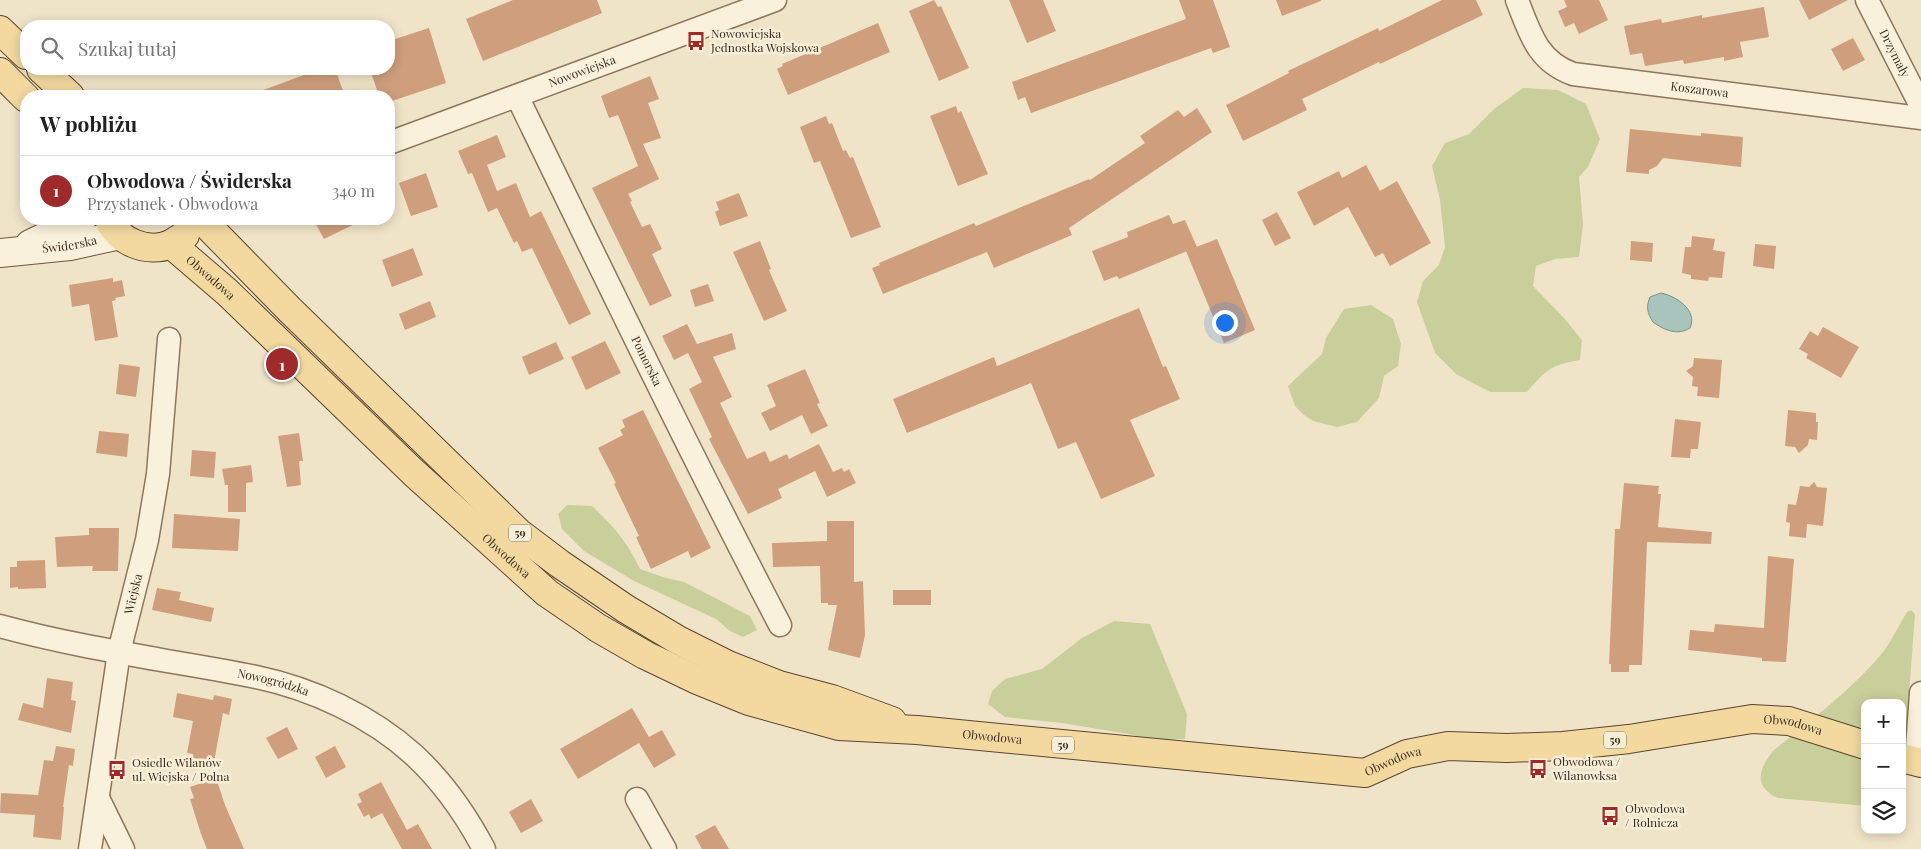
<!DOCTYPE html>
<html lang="pl">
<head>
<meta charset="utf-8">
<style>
	body { margin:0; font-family:"Playfair Display",serif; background:#f6f6f6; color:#222 }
	.controls { position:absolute; right:15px; bottom:15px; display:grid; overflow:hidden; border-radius:10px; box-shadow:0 2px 12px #0003 }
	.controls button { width:45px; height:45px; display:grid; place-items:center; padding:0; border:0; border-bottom:1px solid #e0e0e0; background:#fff; color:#222; font:25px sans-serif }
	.you { position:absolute; left:1224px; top:322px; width:18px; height:18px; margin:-12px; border:4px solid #fff; border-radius:50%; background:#1a73e8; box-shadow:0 0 0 8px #1a73e833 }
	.badge { display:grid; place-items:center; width:32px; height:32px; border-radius:50%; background:#9e2a2b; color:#fff; font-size:16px; font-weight:700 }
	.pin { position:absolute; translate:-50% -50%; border:2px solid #fff; box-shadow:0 1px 5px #0006 }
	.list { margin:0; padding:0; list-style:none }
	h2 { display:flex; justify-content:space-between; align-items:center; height:65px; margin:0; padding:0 20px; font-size:21px }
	h2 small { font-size:16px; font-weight:400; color:#767676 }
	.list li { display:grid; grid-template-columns:32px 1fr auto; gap:15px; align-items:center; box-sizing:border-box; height:70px; padding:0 20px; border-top:1px solid #e0e0e0 }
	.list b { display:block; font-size:19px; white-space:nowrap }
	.list p { margin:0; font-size:16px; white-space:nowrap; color:#767676 }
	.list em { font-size:16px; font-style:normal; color:#767676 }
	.icon { flex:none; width:28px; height:28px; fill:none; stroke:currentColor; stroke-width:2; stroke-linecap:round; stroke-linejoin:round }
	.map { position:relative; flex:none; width:1921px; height:849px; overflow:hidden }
	.search { position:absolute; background:#fff; box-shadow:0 2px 12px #0003; left:20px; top:20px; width:375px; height:55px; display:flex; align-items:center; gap:12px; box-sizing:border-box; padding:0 18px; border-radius:20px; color:#767676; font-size:19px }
	.panel { position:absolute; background:#fff; box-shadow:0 2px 12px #0003; left:20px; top:90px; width:375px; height:135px; border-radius:20px }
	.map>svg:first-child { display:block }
	.green { fill:#c9cf9b }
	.water { fill:#a9c4bc; stroke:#6f938a }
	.building { fill:#cf9f7d }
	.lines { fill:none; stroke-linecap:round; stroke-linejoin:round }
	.street-casing { stroke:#8d765c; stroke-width:25 }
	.secondary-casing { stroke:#6f573f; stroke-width:30 }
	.primary-casing { stroke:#5b4430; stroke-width:30 }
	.street { stroke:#faf1dc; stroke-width:22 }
	.secondary { stroke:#faf1dc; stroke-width:28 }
	.primary { stroke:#f3d9a0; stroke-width:28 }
	.labels { text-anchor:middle; stroke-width:5; stroke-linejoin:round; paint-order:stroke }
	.shield { fill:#f7eed8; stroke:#756857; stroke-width:1 }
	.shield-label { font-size:11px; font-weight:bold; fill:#3d2e20 }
	.poi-label { font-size:12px; fill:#3d2e20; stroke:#f7eed8; text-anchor:start }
	.street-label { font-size:12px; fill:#3d2e20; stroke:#f7eed8 }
</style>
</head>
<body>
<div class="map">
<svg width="1921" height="849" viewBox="0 0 1921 849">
	<rect width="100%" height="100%" fill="#f0e4c8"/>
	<!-- green -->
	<g class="green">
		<path d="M1523,88L1558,90L1586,104L1600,139L1588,167L1579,177L1583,224L1579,257L1555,259L1536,266L1533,286L1564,318L1582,340L1580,360C1550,365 1546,370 1527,392H1490L1456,374L1435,353L1417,302L1423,281L1439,265L1445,247L1440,200L1432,166L1445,143L1469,134L1494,109Z"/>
		<polygon points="1371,305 1393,319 1401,344 1398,366 1384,376 1379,398 1357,422 1337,427 1313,421 1304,415 1295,406 1288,386 1322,354 1326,338 1344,309"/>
		<path d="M567,505L592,506C615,528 626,540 640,569L663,577L684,582L750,616L757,630L743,637L730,631L716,619L634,581L584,551L562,529L558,514Z"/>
		<path d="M1911,610L1915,614L1902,789V703H1865V806L1778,798C1752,786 1759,768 1774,750C1812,719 1852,690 1883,652C1892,640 1899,625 1907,612Z"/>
		<polygon points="1114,621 1150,624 1187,714 1185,739 1153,740 1129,734 1062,723 1005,717 988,704 992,691 1005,679 1042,669 1082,638"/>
	</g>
	<!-- water -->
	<path class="water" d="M1661,293C1676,296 1698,310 1690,328C1677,336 1664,330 1653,322C1647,313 1646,306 1650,297Z"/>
	<!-- building -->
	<g class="building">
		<polygon points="513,0 597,0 602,13 483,61 466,19"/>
		<polygon points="934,0 938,7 941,6 969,68 939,81 909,11"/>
		<polygon points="1009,0 1043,0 1056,31 1027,43"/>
		<polygon points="1179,0 1213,0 1230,47 1213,53 1211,48 1031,113 1025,97 1018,100 1012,82 1186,19"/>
		<polygon points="1276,0 1321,0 1321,1 1282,16"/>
		<polygon points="1442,0 1476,0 1483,15 1380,64 1379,62 1302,99 1307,110 1243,141 1226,105 1289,73 1288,71 1311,60 1378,28 1379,31"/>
		<polygon points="1564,0 1599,0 1608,20 1579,34 1574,23 1565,27 1558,11 1567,7"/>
		<polygon points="1799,0 1848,0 1809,20"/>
		<polygon points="1764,7 1769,37 1740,42 1743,57 1724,61 1724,57 1684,64 1683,60 1645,66 1642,53 1630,55 1624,26 1661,19 1662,23 1702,15 1702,18"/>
		<polygon points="878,23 890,52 788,95 777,69 783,66 782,64"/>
		<polygon points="429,28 446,83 389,102 389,96 379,96 370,69 389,69 389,41"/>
		<polygon points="1853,38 1865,60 1843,71 1831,49"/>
		<polygon points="320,69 335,69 345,96 250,96 250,95"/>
		<polygon points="650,76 659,99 648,103 661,138 643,144 659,179 628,194 632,201 630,202 642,227 650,224 662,249 652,254 672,296 650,306 592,188 638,166 618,115 609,118 601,96"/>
		<polygon points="956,106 958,113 961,111 988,174 958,186 930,116"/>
		<polygon points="1197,108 1212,132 1069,228 1072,235 994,268 987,252 883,294 872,268 880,265 879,263 974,223 976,226 1089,179 1090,180 1145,143 1140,136 1178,110 1184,117"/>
		<polygon points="826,116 829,124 832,123 843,151 846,150 850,158 853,157 881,227 851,238 820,161 814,163 800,127"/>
		<polygon points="1630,129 1701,136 1701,133 1743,137 1741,167 1663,158 1657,166 1649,170 1649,174 1626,172"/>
		<polygon points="497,135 506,157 487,165 497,191 516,183 530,217 541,211 591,314 569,325 532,248 522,252 517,241 514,243 497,208 488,212 472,173 468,174 458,151"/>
		<polygon points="1366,165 1380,191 1397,181 1431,243 1390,266 1383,253 1375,257 1348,207 1314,226 1297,192 1339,171 1342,178"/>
		<polygon points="426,173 438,207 411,216 399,183"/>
		<polygon points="739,193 748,216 720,226 715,212 719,210 716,202"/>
		<polygon points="1277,212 1291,238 1275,246 1262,220"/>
		<polygon points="1169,215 1173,224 1185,220 1197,247 1119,279 1117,276 1104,281 1092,251 1128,237 1127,232"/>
		<polygon points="313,219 365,219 324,239"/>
		<polygon points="1692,236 1715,239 1713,250 1725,252 1722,278 1709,277 1708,281 1691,279 1691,275 1682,273 1685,247 1691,247"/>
		<polygon points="1217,239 1255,330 1224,343 1186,251"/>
		<polygon points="760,241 771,269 769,270 787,311 764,321 733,252"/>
		<polygon points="1631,241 1653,243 1652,262 1630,260"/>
		<polygon points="1755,244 1776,246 1774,269 1753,266"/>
		<polygon points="413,248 423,275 392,287 382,260"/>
		<polygon points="113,278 113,282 122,280 125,296 115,298 116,300 112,301 118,337 95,341 89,304 72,307 69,285"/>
		<polygon points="708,284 714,301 695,307 690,290"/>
		<polygon points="430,301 436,317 405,330 399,314"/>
		<polygon points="1139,308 1163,367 1166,366 1180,399 1130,420 1155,476 1101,499 1076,442 1058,449 1031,383 907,433 893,399 994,357 997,366"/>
		<polygon points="687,324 697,344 732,333 736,349 713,357 732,397 720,403 747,459 765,451 770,462 787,454 789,459 819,444 833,472 842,468 844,472 849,469 856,483 827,497 815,471 778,489 782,498 748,514 709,439 712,437 689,389 702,382 688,353 674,360 662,336"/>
		<polygon points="1823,327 1859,347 1841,378 1806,358 1808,354 1799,349 1810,331 1818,336"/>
		<polygon points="605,341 621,373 586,390 571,357"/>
		<polygon points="556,342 564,359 529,375 522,357"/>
		<polygon points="1694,358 1722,360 1719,398 1697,396 1698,387 1692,386 1693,377 1686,371 1693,366"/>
		<polygon points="119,364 140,367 136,397 116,394"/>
		<polygon points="805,369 820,403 817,404 828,426 811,434 802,415 770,431 761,413 776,406 767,385"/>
		<polygon points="643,410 711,548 691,558 688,551 651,569 636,537 639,536 614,484 616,483 598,448 623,435 620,430 625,427 622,420"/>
		<polygon points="1788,410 1816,413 1816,422 1818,422 1817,440 1809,439 1808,445 1799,453 1795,447 1785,446"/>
		<polygon points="1675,419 1701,422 1698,449 1691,449 1690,458 1671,457"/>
		<polygon points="99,431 129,434 127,457 96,453"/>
		<polygon points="299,433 303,461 299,461 301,485 287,487 278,436"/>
		<polygon points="192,450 216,452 214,478 190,476"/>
		<polygon points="251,465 253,482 246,483 246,512 228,512 228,485 225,485 222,469"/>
		<polygon points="1814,482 1817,487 1827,488 1823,526 1807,524 1806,538 1789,536 1790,523 1786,522 1788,504 1796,505 1800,486 1809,487"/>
		<polygon points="1624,483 1659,486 1658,494 1661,494 1658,527 1712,532 1711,544 1647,542 1642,665 1629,665 1629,672 1611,672 1611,664 1609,664 1615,529 1620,529"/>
		<polygon points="174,514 240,519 238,551 172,548"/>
		<polygon points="827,521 854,521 854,582 863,581 865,635 860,658 828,650 837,605 828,605 828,603 821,603 820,566 773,567 772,543 827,541"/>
		<polygon points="89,528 119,528 118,571 92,571 93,566 57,567 55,537 89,535"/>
		<polygon points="1768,556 1794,559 1786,662 1762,661 1762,658 1688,650 1690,630 1714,632 1715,624 1764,628"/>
		<polygon points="45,560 46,588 18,589 18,587 10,588 10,567 17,567 17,561"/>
		<polygon points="157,588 181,592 179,600 214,608 211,622 152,610"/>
		<rect x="893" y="590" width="38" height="15"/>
		<polygon points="47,678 73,682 71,700 76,701 71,733 18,720 23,703 43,708"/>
		<polygon points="177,693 213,700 214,695 232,699 229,715 223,713 214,762 193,758 193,754 187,753 193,721 173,717"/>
		<polygon points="632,708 649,737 662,730 676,755 654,768 639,743 578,779 560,749"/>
		<polygon points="287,727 298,749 278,759 266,738"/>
		<polygon points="56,746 75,749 73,766 69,765 63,807 64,807 61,840 33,837 35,815 0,813 1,793 38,795 44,760 53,761"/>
		<polygon points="335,746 346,767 326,778 315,757"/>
		<polygon points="216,778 225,805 244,849 207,849 201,834 190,799 194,798 190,787"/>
		<polygon points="381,782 407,830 418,824 432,849 402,849 382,813 371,819 369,814 364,817 357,804 362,802 358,794"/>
		<polygon points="531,799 543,821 521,833 509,812"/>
		<polygon points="715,825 729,849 702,849 695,836"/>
	</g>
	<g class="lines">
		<!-- street casing -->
		<g class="street-casing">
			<g id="street">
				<path id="s1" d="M1517,0C1530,33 1537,61 1573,74L1921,118"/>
				<path id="s2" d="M1867,0L1921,106"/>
				<path id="s3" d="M517,96C603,273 689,451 780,625"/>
				<path id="s4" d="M389,143L775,0"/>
				<path id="s5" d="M0,626C55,641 111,651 167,661C197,666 227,671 256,677C313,689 371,716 414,755C443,782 466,815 484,849"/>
				<polyline points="1916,762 1921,693"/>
				<polyline points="637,799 665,849"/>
				<polyline points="99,800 123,849"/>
				<path id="s6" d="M90,849L119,652L147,540L158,474L169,339"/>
			</g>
		</g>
		<!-- secondary casing -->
		<g class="secondary-casing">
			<g id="secondary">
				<polyline points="30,244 82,219"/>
				<path id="s7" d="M0,253L70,246L120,235"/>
			</g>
		</g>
		<!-- primary casing -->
		<g class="primary-casing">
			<g id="primary">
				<polyline points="0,30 26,55"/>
				<polyline points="41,69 70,96"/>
				<polyline points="0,72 26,98"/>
				<path d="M109,219C117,242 149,254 171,244C176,241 180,238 185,235"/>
				<polyline points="201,219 290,310 483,498 519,533 560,564 626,609 678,640 728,665 779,685 832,699 892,721"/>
				<path id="s8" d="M171,244L227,292L414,473L547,593L598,628L645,655L695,679L749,701L839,726L917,730L1365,773L1407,754L1448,746L1507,748L1563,746L1629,739L1752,719L1789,721L1865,745"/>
				<polyline points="1902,758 1921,763"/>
			</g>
		</g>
		<!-- street -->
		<use href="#street" class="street"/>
		<!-- secondary -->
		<use href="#secondary" class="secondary"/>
		<!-- primary -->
		<use href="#primary" class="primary"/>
	</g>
	<!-- icons -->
	<defs>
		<g id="bus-bare" transform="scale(1.5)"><path d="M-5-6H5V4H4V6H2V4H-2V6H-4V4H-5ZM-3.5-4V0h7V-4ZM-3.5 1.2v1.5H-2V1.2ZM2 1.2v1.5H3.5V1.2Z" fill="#9e2a2b" stroke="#f7eed8" stroke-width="2.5" paint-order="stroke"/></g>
	</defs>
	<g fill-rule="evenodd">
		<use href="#bus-bare" x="696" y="41"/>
		<use href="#bus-bare" x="1538" y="769"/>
		<use href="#bus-bare" x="117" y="770"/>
		<use href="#bus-bare" x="1610" y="816"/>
	</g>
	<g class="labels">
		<!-- shield labels -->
		<g class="shield">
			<rect x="509" y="524.5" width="22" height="17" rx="4"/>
			<rect x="1604" y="731.5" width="22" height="17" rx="4"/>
			<rect x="1052" y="736.5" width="22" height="17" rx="4"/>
		</g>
		<g class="shield-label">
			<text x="520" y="537">59</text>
			<text x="1615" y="744">59</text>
			<text x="1063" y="749">59</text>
		</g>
		<!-- poi labels -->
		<g class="poi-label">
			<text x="711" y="38">Nowowiejska<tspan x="711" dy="14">Jednostka Wojskowa</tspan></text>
			<text x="1553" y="766">Obwodowa /<tspan x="1553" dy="14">Wilanowksa</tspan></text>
			<text x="132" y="767">Osiedle Wilanów<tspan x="132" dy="14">ul. Wiejska / Polna</tspan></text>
			<text x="1625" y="813">Obwodowa<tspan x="1625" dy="14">/ Rolnicza</tspan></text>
		</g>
		<!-- street labels -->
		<g class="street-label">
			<text dy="4" stroke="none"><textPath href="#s2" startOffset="60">Drzymały</textPath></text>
			<text dy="4" stroke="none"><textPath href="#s4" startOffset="206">Nowowiejska</textPath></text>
			<text dy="4" stroke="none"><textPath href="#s1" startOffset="224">Koszarowa</textPath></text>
			<text dy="4" stroke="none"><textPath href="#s7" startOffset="70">Świderska</textPath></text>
			<text dy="4" stroke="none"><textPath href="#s8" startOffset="52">Obwodowa</textPath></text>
			<text dy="4" stroke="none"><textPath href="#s3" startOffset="295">Pomorska</textPath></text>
			<text dy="4" stroke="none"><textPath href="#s8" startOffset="458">Obwodowa</textPath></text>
			<text dy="4" stroke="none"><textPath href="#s6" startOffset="259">Wiejska</textPath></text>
			<text dy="4" stroke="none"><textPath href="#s5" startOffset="279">Nowogródzka</textPath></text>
			<text dy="4" stroke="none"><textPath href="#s8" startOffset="1800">Obwodowa</textPath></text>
			<text dy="4" stroke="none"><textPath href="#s8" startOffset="990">Obwodowa</textPath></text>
			<text dy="4" stroke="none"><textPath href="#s8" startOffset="1395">Obwodowa</textPath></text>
		</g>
	</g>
</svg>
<div class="controls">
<button>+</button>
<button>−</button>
<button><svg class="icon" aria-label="layers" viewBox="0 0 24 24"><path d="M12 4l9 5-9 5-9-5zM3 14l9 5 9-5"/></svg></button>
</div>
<div class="you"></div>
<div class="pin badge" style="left:282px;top:364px">1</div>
<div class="search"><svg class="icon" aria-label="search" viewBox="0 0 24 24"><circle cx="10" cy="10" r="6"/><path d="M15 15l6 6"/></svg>Szukaj tutaj</div>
<section class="panel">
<h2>W pobliżu<small></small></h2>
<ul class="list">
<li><span class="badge">1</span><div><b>Obwodowa / Świderska</b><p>Przystanek · Obwodowa</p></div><em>340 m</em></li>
</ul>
</section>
</div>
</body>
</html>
